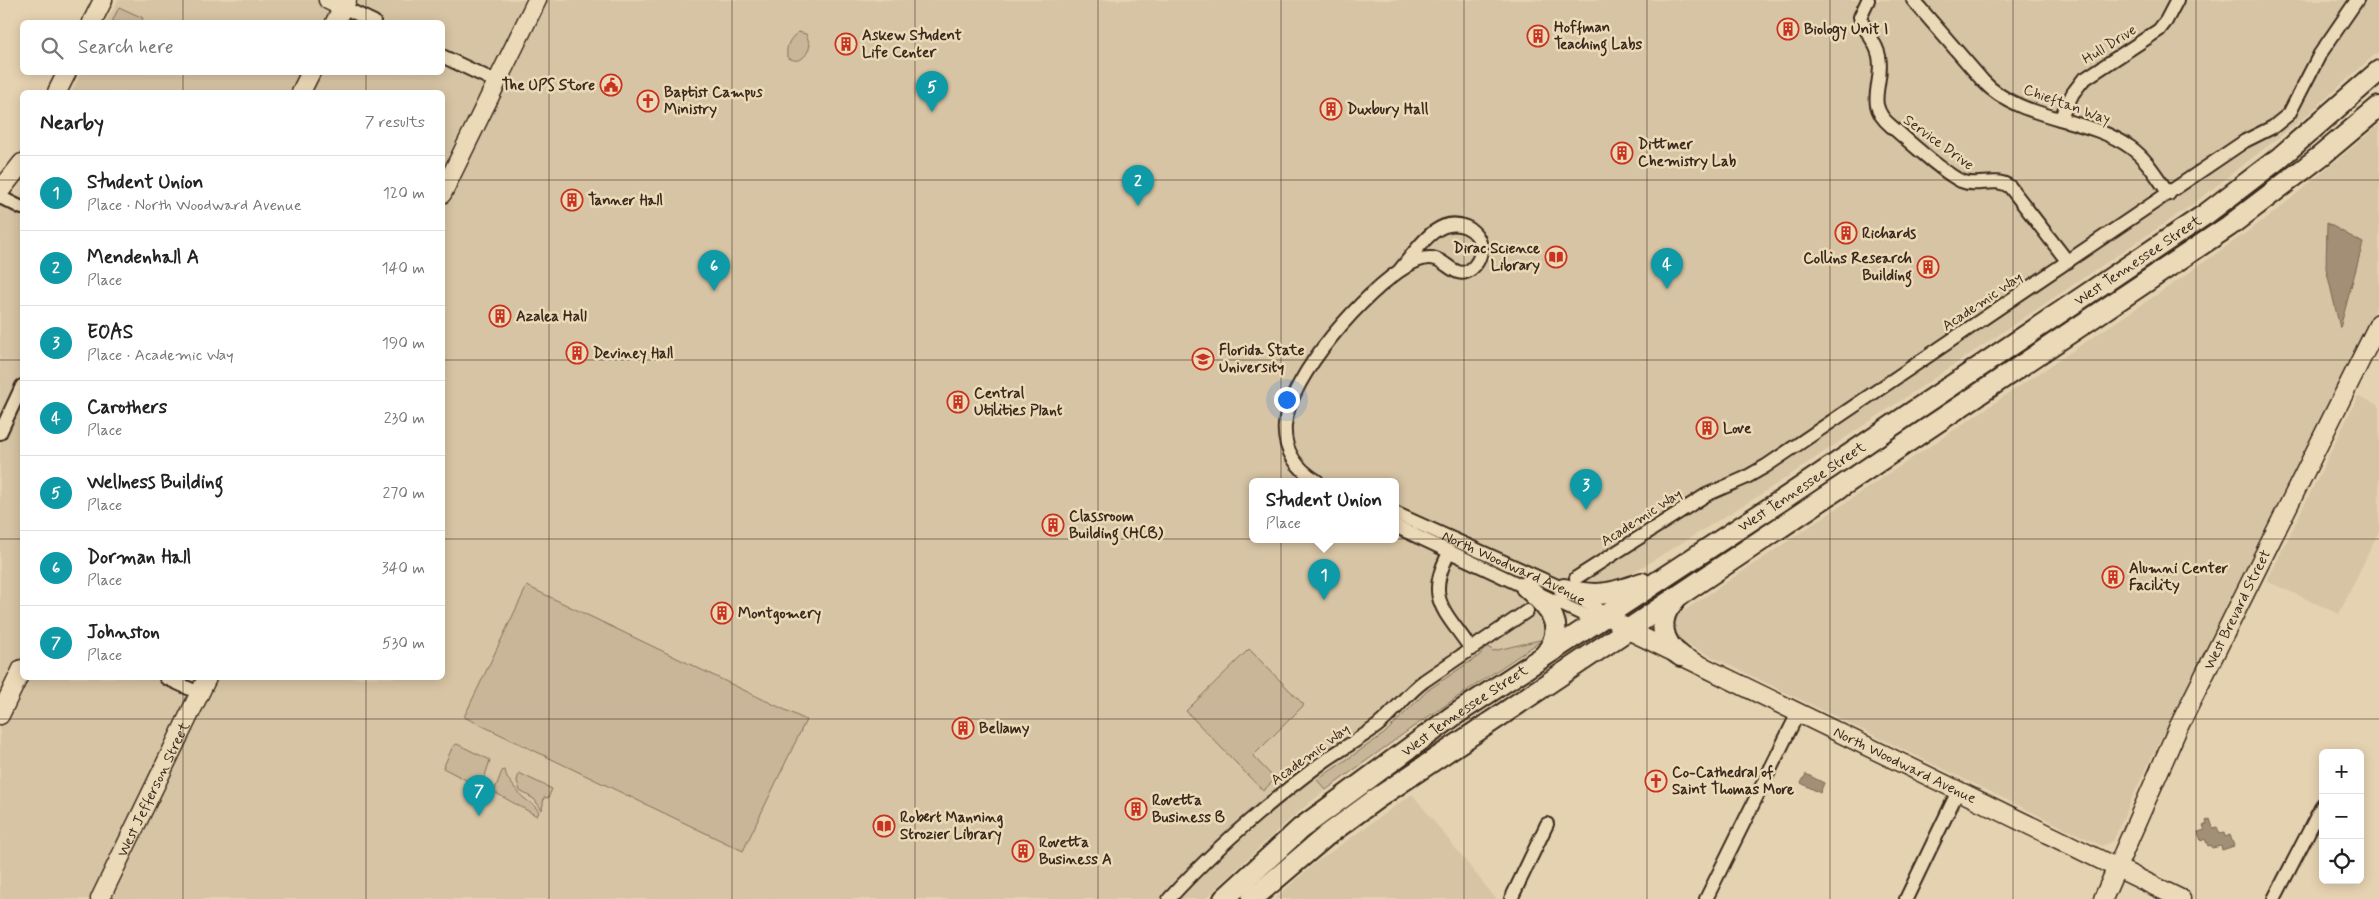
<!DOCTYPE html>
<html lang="en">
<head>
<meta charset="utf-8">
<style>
	body { margin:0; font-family:Mynerve,sans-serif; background:#f6f6f6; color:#222 }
	.controls { position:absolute; right:15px; bottom:15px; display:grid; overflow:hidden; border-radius:8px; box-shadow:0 2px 12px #0003 }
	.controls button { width:45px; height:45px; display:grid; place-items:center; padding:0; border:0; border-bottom:1px solid #e0e0e0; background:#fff; color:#222; font:25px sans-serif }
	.you { position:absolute; left:1286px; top:399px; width:18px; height:18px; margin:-12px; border:4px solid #fff; border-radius:50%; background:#1a73e8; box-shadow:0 0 0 8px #1a73e833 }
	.badge { display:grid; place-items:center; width:32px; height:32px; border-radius:50%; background:#c8321e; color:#fff; font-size:16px; font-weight:700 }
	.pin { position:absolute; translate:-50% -41px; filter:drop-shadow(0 1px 2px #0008) }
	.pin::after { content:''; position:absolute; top:26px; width:18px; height:15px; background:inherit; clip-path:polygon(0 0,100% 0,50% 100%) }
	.popup { position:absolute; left:1249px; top:478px; width:150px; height:65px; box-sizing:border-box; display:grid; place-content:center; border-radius:8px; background:#fff; filter:drop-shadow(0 1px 4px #0005); font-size:16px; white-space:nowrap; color:#767676 }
	.popup b { font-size:19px; color:#222 }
	.popup::after { content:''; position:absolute; left:50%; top:100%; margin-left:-10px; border:10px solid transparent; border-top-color:#fff }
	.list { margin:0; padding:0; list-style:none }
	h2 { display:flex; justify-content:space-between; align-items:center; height:65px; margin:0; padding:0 20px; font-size:21px }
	h2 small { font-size:16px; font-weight:400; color:#767676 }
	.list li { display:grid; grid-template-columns:32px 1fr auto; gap:15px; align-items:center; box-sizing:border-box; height:75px; padding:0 20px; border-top:1px solid #e0e0e0 }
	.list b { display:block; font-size:19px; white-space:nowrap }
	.list p { margin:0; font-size:16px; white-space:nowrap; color:#767676 }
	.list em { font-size:16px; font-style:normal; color:#767676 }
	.icon { flex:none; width:28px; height:28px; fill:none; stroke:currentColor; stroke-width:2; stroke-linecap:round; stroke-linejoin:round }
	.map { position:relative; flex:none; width:2379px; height:899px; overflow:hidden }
	.search { position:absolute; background:#fff; box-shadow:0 2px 12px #0003; left:20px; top:20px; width:425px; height:55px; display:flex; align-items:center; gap:12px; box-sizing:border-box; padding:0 18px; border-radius:8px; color:#767676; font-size:19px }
	.panel { position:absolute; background:#fff; box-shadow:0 2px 12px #0003; left:20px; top:90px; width:425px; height:590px; border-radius:8px }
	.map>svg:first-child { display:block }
	.built { fill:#d7c4a4; fill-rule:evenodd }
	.green { fill:#c9b698; stroke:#82705b }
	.water { fill:#a28f76; stroke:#796753 }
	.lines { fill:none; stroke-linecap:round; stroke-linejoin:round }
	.street-casing { stroke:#3b2a1e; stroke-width:16 }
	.secondary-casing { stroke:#3b2a1e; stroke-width:21 }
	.primary-casing { stroke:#3b2a1e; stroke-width:24 }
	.street { stroke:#ecd9b7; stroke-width:12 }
	.secondary { stroke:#ecd9b7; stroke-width:18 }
	.primary { stroke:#ecd9b7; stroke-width:20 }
	.grid { fill:none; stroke:#3b2a1e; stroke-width:1; stroke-opacity:0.55 }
	.labels { text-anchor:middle; stroke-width:5; stroke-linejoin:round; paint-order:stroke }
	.poi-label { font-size:15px; font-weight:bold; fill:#3b2a1e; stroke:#ecd9b7; text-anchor:start }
	.street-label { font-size:15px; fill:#3b2a1e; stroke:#ecd9b7 }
</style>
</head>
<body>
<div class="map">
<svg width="2379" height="899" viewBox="0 0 2379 899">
	<rect width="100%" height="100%" fill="#e5d2b1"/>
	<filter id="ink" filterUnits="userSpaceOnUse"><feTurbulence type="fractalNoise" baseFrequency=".02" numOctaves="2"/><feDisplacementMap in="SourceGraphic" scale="10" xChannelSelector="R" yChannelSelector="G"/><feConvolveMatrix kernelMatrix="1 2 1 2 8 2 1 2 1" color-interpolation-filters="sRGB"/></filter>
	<g filter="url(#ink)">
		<!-- built -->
		<g class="built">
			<path d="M118,0H2379V51L2305,117L2189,207L1760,495L1619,581L1544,639L1378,752L1309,803L1278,830L1205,899H0V205L20,198L22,193V678H442V92H72L81,73L442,72V22H106ZM1253,481H1395V539H1253Z"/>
			<polygon points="2379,125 2379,301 2139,783 2113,841 2102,846 1684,643 1677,638 1672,629 1673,618 2180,279 2271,215"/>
			<polygon points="2358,396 2379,405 2379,531 2339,614 2267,581"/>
			<polygon points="1412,794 1496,899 1274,899 1314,864"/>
		</g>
		<!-- green -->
		<g class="green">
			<polygon points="119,7 143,18 141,22 112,22"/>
			<path d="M798,32L806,34L810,45C807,57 799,65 787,57C786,45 789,40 798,32Z"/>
			<polygon points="527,586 806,720 743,851 464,717"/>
			<polygon points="1544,639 1413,727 1326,790 1317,780 1384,734 1428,690 1480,655 1487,645 1493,651"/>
			<polygon points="1249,649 1304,705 1253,756 1275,779 1263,791 1186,711"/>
			<polygon points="457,744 490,760 485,776 479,783 472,783 443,768 453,746"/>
			<path d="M505,770L507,778C512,783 514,788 519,793C525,801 534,803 539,812L537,816L494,792L502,771Z"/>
			<polygon points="519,773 552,789 548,798 544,797 542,810 534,799 520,791 517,781"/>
		</g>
		<!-- water -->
		<g class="water">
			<polygon points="2327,223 2363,243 2340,328 2326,268"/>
			<polygon points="1806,774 1824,783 1820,793 1801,783"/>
			<polygon points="2210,819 2213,828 2217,827 2220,834 2224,833 2225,837 2230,835 2234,846 2222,850 2221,846 2212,848 2211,845 2208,846 2205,839 2201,841 2198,832 2205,830 2203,826 2207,824 2206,821"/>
		</g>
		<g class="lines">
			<!-- street casing -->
			<g class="street-casing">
				<g id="street">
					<path d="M1868,0L1860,17C1864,31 1876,41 1879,56C1885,84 1863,103 1891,126C1909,141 1942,172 1961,181C1978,188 1996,176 2010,187L2068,262"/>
					<path d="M1913,0L1983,81C2020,121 2086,116 2130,147C2147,159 2157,177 2169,194"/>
					<polyline points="343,7 374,22"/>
					<polyline points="442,56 497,82"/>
					<polyline points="2060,119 2073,93 2083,80 2159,30 2166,21 2177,0"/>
					<polyline points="0,197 22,208"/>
					<polyline points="0,433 22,386"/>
					<path d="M1317,481C1297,469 1283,450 1285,425C1289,376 1366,290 1407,266C1415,261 1427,256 1436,259C1448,263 1457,279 1470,270C1486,258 1484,235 1466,227C1436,214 1415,253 1399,271"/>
					<path id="s1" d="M1395,513L1564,589L1607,615"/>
					<polyline points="1395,526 1597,621"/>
					<path d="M1450,551C1424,599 1444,609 1471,649"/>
					<polyline points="1576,578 1706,495 1745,478 1766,466 2245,141 2273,127 2289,114 2320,54 2357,0"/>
					<polyline points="166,678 199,693"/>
					<path d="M1169,899C1215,848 1268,803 1323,762C1341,749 1360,739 1377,726C1395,712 1406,694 1424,681L1527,611"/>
					<polyline points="1511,899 1547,824"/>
					<polyline points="1706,899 1798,713"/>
					<polyline points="1906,899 1958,791"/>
					<polyline points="2274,899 2323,804"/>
				</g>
			</g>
			<!-- secondary casing -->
			<g class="secondary-casing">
				<g id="secondary">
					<polyline points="328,0 343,7"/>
					<polyline points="92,22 103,0"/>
					<polyline points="335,22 347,0"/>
					<polyline points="57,92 67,72"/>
					<polyline points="301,92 311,72"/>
					<polyline points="0,191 22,163"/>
					<polyline points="442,194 537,0"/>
					<path id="s2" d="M1607,615L1628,630L2181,899"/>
					<polyline points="0,715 22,669"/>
					<path id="s3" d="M100,899L207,678"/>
					<path id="s4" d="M2103,899L2178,728L2379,323"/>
				</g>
			</g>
			<!-- primary casing -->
			<g class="primary-casing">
				<g id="primary">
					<path d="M1526,587C1549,607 1569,627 1544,656"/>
					<path d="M1564,589C1596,598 1611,594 1642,583"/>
					<path d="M1674,601C1657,618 1661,643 1681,656"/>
					<path id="s5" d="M1224,899L1300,829L1453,716L1782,500L2206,214L2278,159L2379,71"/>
					<polyline points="1252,899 1326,836 1376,799 2229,226 2322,155 2379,107"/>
				</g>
			</g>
			<!-- street -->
			<use href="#street" class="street"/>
			<!-- secondary -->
			<use href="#secondary" class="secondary"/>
			<!-- primary -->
			<use href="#primary" class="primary"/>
		</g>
	</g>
	<!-- grid -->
	<path class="grid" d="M183,0V22M366,0V22M549,0V899M732,0V899M915,0V899M1098,0V899M1281,0V899M1464,0V899M1647,0V899M1830,0V899M2013,0V899M2196,0V899M183,72V92M366,72V92M0,180H22M442,180H2379M0,360H22M442,360H2379M0,539H22M442,539H2379M183,678V899M366,678V899M0,719H2379"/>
	<!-- icons -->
	<defs>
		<g id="building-ring" transform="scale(1.125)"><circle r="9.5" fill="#ecd9b7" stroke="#c8321e" stroke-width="1.5"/><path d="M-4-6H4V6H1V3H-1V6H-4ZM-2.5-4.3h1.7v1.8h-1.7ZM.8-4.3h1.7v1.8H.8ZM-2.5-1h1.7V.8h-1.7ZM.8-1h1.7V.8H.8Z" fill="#c8321e"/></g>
		<g id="civic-ring" transform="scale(1.125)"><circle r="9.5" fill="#ecd9b7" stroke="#c8321e" stroke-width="1.5"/><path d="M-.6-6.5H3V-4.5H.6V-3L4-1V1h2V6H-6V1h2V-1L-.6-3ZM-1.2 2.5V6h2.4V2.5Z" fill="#c8321e"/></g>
		<g id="church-ring" transform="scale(1.125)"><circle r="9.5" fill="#ecd9b7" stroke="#c8321e" stroke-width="1.5"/><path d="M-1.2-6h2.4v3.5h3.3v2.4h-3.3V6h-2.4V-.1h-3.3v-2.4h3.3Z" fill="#c8321e"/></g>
		<g id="library-ring" transform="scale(1.125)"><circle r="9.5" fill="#ecd9b7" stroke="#c8321e" stroke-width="1.5"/><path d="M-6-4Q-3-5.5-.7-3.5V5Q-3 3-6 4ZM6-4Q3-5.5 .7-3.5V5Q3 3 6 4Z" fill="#c8321e"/></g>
		<g id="university-ring" transform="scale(1.125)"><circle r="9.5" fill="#ecd9b7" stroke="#c8321e" stroke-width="1.5"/><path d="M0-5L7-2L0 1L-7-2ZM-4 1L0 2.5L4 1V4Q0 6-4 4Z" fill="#c8321e"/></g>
	</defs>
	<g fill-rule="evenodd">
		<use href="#building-ring" x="1788" y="29"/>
		<use href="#building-ring" x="1538" y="36"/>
		<use href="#building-ring" x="846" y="44"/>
		<use href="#civic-ring" x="611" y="85"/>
		<use href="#church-ring" x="648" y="101"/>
		<use href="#building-ring" x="1331" y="109"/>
		<use href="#building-ring" x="1622" y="153"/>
		<use href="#building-ring" x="572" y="200"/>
		<use href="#building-ring" x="1846" y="233"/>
		<use href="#library-ring" x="1556" y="257"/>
		<use href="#building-ring" x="1928" y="267"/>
		<use href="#building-ring" x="500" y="316"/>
		<use href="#building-ring" x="577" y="353"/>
		<use href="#university-ring" x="1203" y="359"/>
		<use href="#building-ring" x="958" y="402"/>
		<use href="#building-ring" x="1707" y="428"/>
		<use href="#building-ring" x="1053" y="525"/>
		<use href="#building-ring" x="2113" y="577"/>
		<use href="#building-ring" x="722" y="613"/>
		<use href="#building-ring" x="963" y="728"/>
		<use href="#church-ring" x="1656" y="781"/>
		<use href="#building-ring" x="1136" y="809"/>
		<use href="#library-ring" x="884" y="826"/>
		<use href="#building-ring" x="1023" y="851"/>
	</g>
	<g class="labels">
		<!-- poi labels -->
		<g class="poi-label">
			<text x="1554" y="32">Hoffman<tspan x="1554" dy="17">Teaching Labs</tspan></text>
			<text x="1804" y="34">Biology Unit I</text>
			<text x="862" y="40">Askew Student<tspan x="862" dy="17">Life Center</tspan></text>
			<text x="595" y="90" text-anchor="end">The UPS Store</text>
			<text x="664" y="97">Baptist Campus<tspan x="664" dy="17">Ministry</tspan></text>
			<text x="1347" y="114">Duxbury Hall</text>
			<text x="1638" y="149">Dittmer<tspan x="1638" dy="17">Chemistry Lab</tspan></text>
			<text x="588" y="205">Tanner Hall</text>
			<text x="1862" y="238">Richards</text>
			<text x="1540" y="253" text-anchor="end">Dirac Science<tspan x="1540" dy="17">Library</tspan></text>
			<text x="1912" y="263" text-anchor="end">Collins Research<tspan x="1912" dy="17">Building</tspan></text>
			<text x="516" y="321">Azalea Hall</text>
			<text x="1219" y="355">Florida State<tspan x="1219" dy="17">University</tspan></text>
			<text x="593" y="358">Deviney Hall</text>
			<text x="974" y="398">Central<tspan x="974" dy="17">Utilities Plant</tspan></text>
			<text x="1723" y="433">Love</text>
			<text x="1069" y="521">Classroom<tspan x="1069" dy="17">Building (HCB)</tspan></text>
			<text x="2129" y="573">Alumni Center<tspan x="2129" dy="17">Facility</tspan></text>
			<text x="738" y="618">Montgomery</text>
			<text x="979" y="733">Bellamy</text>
			<text x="1672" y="777">Co-Cathedral of<tspan x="1672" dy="17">Saint Thomas More</tspan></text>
			<text x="1152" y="805">Rovetta<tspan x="1152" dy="17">Business B</tspan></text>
			<text x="900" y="822">Robert Manning<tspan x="900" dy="17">Strozier Library</tspan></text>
			<text x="1039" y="847">Rovetta<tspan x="1039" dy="17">Business A</tspan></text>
		</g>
		<!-- street labels -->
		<g class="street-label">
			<text transform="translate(2109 44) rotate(-32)" y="5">Hull Drive</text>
			<text transform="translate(2067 104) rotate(20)" y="5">Chieftan Way</text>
			<text transform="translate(1939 142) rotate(36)" y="5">Service Drive</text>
			<text dy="5" stroke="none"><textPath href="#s5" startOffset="1116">West Tennessee Street</textPath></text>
			<text transform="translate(1982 301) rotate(-34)" y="5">Academic Way</text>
			<text dy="5" stroke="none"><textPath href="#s5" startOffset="711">West Tennessee Street</textPath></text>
			<text transform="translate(1641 517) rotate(-33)" y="5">Academic Way</text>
			<text dy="5" stroke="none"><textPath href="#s1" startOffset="131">North Woodward Avenue</textPath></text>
			<text dy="5" stroke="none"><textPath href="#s4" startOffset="319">West Brevard Street</textPath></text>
			<text dy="5" stroke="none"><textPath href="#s5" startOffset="306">West Tennessee Street</textPath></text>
			<text transform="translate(1310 754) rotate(-36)" y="5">Academic Way</text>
			<text dy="5" stroke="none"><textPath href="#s2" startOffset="334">North Woodward Avenue</textPath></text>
			<text dy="5" stroke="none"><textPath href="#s3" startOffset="122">West Jefferson Street</textPath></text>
		</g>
	</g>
</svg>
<div class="controls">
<button>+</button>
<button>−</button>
<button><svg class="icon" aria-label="locate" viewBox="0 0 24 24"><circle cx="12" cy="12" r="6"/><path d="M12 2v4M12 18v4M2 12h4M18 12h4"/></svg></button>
</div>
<div class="you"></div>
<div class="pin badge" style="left:1324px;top:600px;background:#0f9aa8">1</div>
<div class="popup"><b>Student Union</b>Place</div>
<div class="pin badge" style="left:1138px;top:206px;background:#0f9aa8">2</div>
<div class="pin badge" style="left:1586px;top:510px;background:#0f9aa8">3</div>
<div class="pin badge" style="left:1667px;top:289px;background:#0f9aa8">4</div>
<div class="pin badge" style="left:932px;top:112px;background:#0f9aa8">5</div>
<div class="pin badge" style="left:714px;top:291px;background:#0f9aa8">6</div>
<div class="pin badge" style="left:479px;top:816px;background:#0f9aa8">7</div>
<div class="search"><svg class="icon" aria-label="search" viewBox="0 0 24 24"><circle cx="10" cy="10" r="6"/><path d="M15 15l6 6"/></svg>Search here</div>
<section class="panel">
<h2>Nearby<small>7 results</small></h2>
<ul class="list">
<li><span class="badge" style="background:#0f9aa8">1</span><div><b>Student Union</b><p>Place · North Woodward Avenue</p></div><em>120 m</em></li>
<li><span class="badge" style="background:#0f9aa8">2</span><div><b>Mendenhall A</b><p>Place</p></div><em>140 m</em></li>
<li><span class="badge" style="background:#0f9aa8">3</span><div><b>EOAS</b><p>Place · Academic Way</p></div><em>190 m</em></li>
<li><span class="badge" style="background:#0f9aa8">4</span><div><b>Carothers</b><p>Place</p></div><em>230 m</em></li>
<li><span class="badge" style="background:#0f9aa8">5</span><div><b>Wellness Building</b><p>Place</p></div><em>270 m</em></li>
<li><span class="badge" style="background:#0f9aa8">6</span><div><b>Dorman Hall</b><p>Place</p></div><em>340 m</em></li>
<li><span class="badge" style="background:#0f9aa8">7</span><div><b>Johnston</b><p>Place</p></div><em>530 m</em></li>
</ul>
</section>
</div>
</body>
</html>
